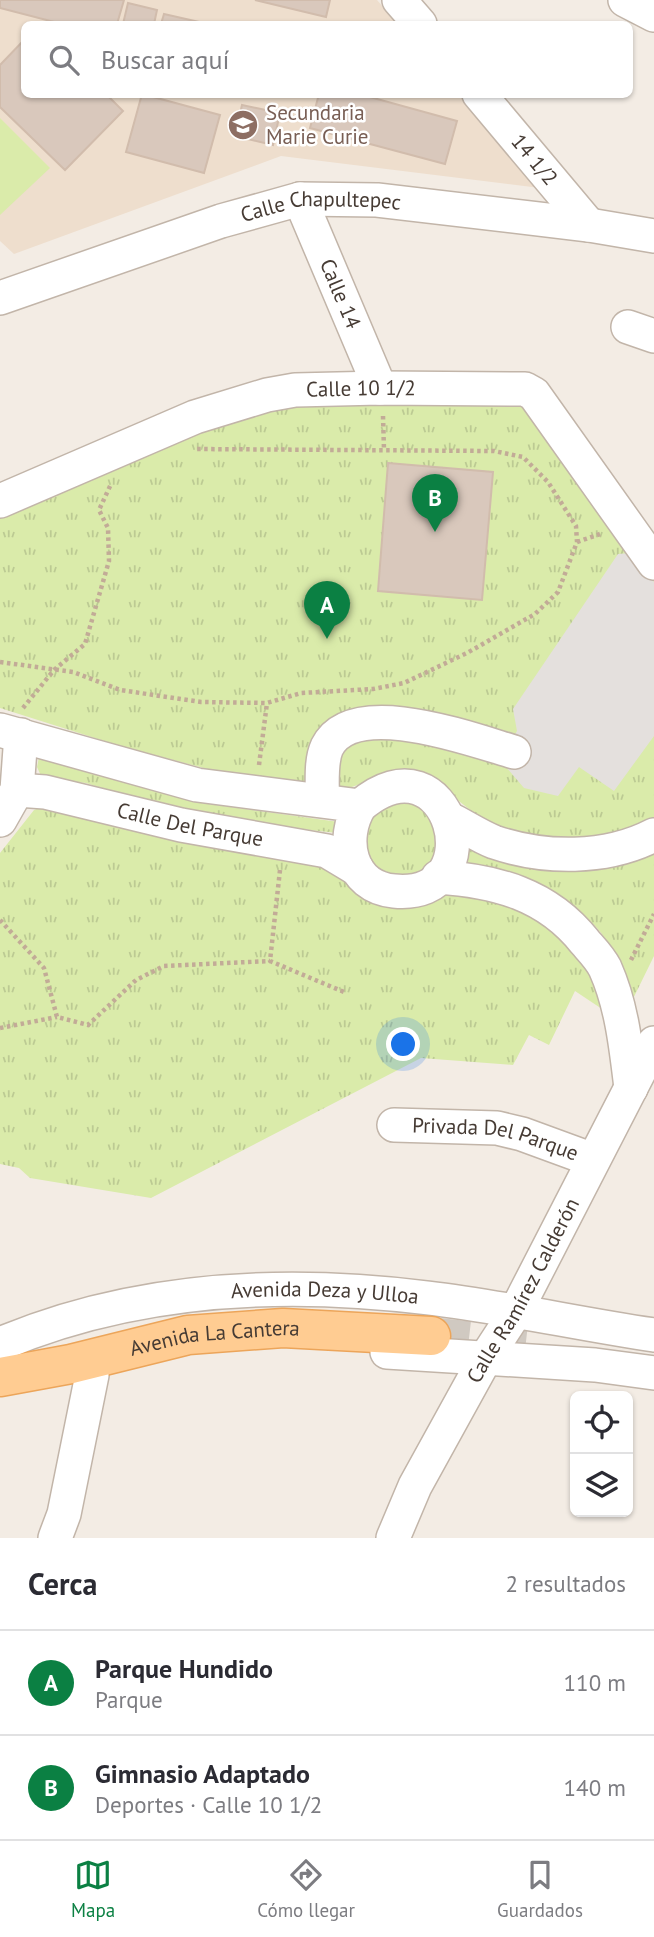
<!DOCTYPE html>
<html lang="es">
<head>
<meta charset="utf-8">
<style>
	body { margin:0; font-family:"PT Sans",sans-serif; background:#f2f2f3; color:#2b2b33 }
	.controls { position:absolute; right:21px; bottom:21px; display:grid; overflow:hidden; border-radius:10px; box-shadow:0 2px 5px #0004 }
	.controls button { width:63px; height:63px; display:grid; place-items:center; padding:0; border:0; border-bottom:2px solid #e1e1e2; background:#fff; color:#2b2b33; font:35px sans-serif }
	.you { position:absolute; left:404px; top:1045px; width:24px; height:24px; margin:-18px; border:5px solid #fff; border-radius:50%; background:#1a73e8; box-shadow:0 0 0 10px #1a73e833 }
	.badge { display:grid; place-items:center; width:46px; height:46px; border-radius:50%; background:#0b8043; color:#fff; font-size:23px; font-weight:700 }
	.pin { position:absolute; translate:-50% -58px; filter:drop-shadow(0 2px 4px #0008) }
	.pin::after { content:''; position:absolute; top:37px; width:24px; height:21px; background:inherit; clip-path:polygon(0 0,100% 0,50% 100%) }
	.list { margin:0; padding:0; list-style:none }
	h2 { display:flex; justify-content:space-between; align-items:center; height:91px; margin:0; padding:0 28px; font-size:30px }
	h2 small { font-size:23px; font-weight:400; color:#7c7c81 }
	.list li { display:grid; grid-template-columns:46px 1fr auto; gap:21px; align-items:center; box-sizing:border-box; height:105px; padding:0 28px; border-top:2px solid #e1e1e2 }
	.list b { display:block; font-size:26px; white-space:nowrap }
	.list p { margin:0; font-size:23px; white-space:nowrap; color:#7c7c81 }
	.list em { font-size:23px; font-style:normal; color:#7c7c81 }
	.icon { flex:none; width:38px; height:38px; fill:none; stroke:currentColor; stroke-width:2; stroke-linecap:round; stroke-linejoin:round }
	.map { position:relative; flex:none; width:654px; height:1538px; overflow:hidden }
	.search { position:absolute; background:#fff; box-shadow:0 2px 5px #0004; left:21px; right:21px; top:21px; height:77px; display:flex; align-items:center; gap:18px; box-sizing:border-box; padding:0 24px; border-radius:10px; color:#7c7c81; font-size:26px }
	.sheet { height:301px; background:#fff }
	nav { display:flex; justify-content:space-around; align-items:center; box-sizing:border-box; height:98px; border-top:2px solid #e1e1e2; background:#fff; font-size:19px; color:#7c7c81 }
	nav a { display:grid; justify-items:center; gap:4px }
	nav .on { color:#0b8043 }
	.map>svg:first-child { display:block }
	.education { fill:#eedecd }
	.green { fill:#daebaa }
	.park { fill:url(#park-tufts) }
	.parking { fill:#e4e0dd }
	.building { fill:#d9c8bc; stroke:#d1bcac; stroke-width:2 }
	.lines { fill:none; stroke-linecap:round; stroke-linejoin:round }
	.major-tunnel { stroke:#d0c9c1; stroke-width:38; stroke-dasharray:38 19; stroke-linecap:butt }
	.minor-casing { stroke:#c2b5a9; stroke-width:36 }
	.major-casing { stroke:#eca55a; stroke-width:41 }
	.path { stroke:#c2ab97; stroke-width:4.5; stroke-dasharray:3.5 3.5; stroke-linecap:butt }
	.minor { stroke:#fff; stroke-width:33 }
	.major { stroke:#ffcc92; stroke-width:38 }
	.labels { text-anchor:middle; stroke-width:5; stroke-linejoin:round; paint-order:stroke }
	.education-label { font-size:21px; fill:#785e54; stroke:#fff; text-anchor:start }
	.street-label { font-size:21px; fill:#463b34; stroke:#fff }
</style>
</head>
<body>
<div class="map">
<svg width="654" height="1538" viewBox="0 0 654 1538">
	<defs>
		<pattern id="park-tufts" width="24" height="20" patternUnits="userSpaceOnUse" patternTransform="scale(1.75)"><rect width="24" height="20" fill="#daebaa"/><path d="M3 7l-1-3M5 7V3M7 7l1-3M15 17l-1-3M17 17v-4M19 17l1-3" fill="none" stroke="#bcca93"/></pattern>
	</defs>
	<rect width="100%" height="100%" fill="#f3ece4"/>
	<!-- education -->
	<polygon class="education" points="0,0 377,0 398,24 24,24 24,94 459,95 540,188 281,156 14,254 0,241"/>
	<!-- green -->
	<polygon class="green" points="0,118 50,168 0,215"/>
	<!-- park -->
	<g class="park">
		<polygon points="527,394 654,570 654,820 578,843 492,827 437,784 383,776 349,788 257,782 120,746 0,708 0,514 273,396"/>
		<polygon points="39,757 100,771 194,802 339,822 337,833 192,817 86,783 42,778 37,767"/>
		<polygon points="409,801 431,812 437,859 419,876 381,874 364,853 364,825 382,805"/>
		<polygon points="49,804 334,860 352,883 380,905 398,909 453,890 525,907 591,966 605,1011 575,991 549,1045 529,1035 513,1065 421,1058 151,1198 30,1178 19,1168 0,1164 0,853 34,810"/>
		<path d="M463,842L654,851V956L629,1007C624,982 618,959 604,937C581,901 500,868 459,862Z"/>
	</g>
	<!-- parking -->
	<polygon class="parking" points="630,553 654,582 654,736 614,791 579,767 558,796 524,788 500,760 517,731 513,709 618,554"/>
	<!-- building -->
	<g class="building">
		<polygon points="0,0 124,0 117,24 62,24 0,8"/>
		<polygon points="255,0 330,0 326,17"/>
		<polygon points="128,3 157,10 154,24 123,24"/>
		<polygon points="164,14 208,24 161,24"/>
		<polygon points="24,40 24,94 106,94 123,111 65,170 0,107 0,65"/>
		<polygon points="142,94 220,115 204,173 126,152"/>
		<polygon points="319,94 359,94 457,121 445,164 310,128"/>
		<polygon points="242,105 280,113 273,145 235,136"/>
		<polygon points="388,463 493,472 482,600 378,591"/>
	</g>
	<g class="lines">
		<!-- major-tunnel -->
		<polyline class="major-tunnel" points="431,1336 526,1347"/>
		<!-- minor casing -->
		<g class="minor-casing">
			<g id="minor">
				<polyline points="399,0 420,24"/>
				<polyline points="625,0 654,15"/>
				<path id="s1" d="M479,94L589,225"/>
				<path id="s2" d="M300,199L380,388"/>
				<path id="s3" d="M0,298L221,221L300,199L377,200L589,225L654,236"/>
				<polyline points="628,327 654,336"/>
				<path id="s4" d="M0,501L195,417L267,395L295,390L380,388L525,389L534,394L654,563"/>
				<path d="M0,730L197,785L360,806C450,729 497,901 394,891C349,887 340,838 360,806"/>
				<path id="s5" d="M17,790L45,792L181,825L327,851L357,869"/>
				<path d="M322,800C323,784 320,762 327,747C353,695 473,740 514,752"/>
				<path d="M450,819C464,826 479,836 494,842C544,859 606,860 654,835"/>
				<polyline points="0,820 17,790 21,735"/>
				<path d="M438,877C496,881 547,894 585,942C592,950 600,958 605,968C622,1006 626,1047 631,1088"/>
				<path id="s6" d="M394,1125L497,1128L522,1134L593,1160"/>
				<path id="s7" d="M0,1344C135,1287 284,1280 428,1298C504,1307 579,1324 654,1335"/>
				<polyline points="387,1352 595,1365 654,1373"/>
				<polyline points="55,1538 64,1514 92,1375"/>
				<path id="s8" d="M393,1538L415,1486L485,1359L515,1313L654,1043"/>
			</g>
		</g>
		<!-- major casing -->
		<g class="major-casing">
			<g id="major">
				<path id="s9" d="M0,1377L71,1364L188,1335L283,1328L431,1336"/>
			</g>
		</g>
		<!-- path -->
		<g class="path">
			<polyline points="383,416 384,450"/>
			<polyline points="577,542 600,534"/>
			<polyline points="0,662 73,672 120,690 201,702 267,703 301,693 373,689 404,683 467,653 535,614 558,592 577,542 576,526 548,482 523,457 494,451 195,449"/>
			<polyline points="23,708 54,670 85,644 109,561 108,528 99,510 111,484"/>
			<polyline points="259,765 267,703"/>
			<polyline points="280,870 270,961 344,992"/>
			<polyline points="0,920 44,968 57,1017 88,1025 136,980 164,966 270,961"/>
			<polyline points="631,960 654,914"/>
			<polyline points="0,1028 57,1017"/>
		</g>
		<!-- minor -->
		<use href="#minor" class="minor"/>
		<!-- major -->
		<use href="#major" class="major"/>
	</g>
	<!-- icons -->
	<defs>
		<g id="school-disc" transform="scale(1.575)"><circle r="9.5" fill="#8d6e63" stroke="#fff"/><path d="M0-5L7-2L0 1L-7-2ZM-4 1L0 2.5L4 1V4Q0 6-4 4Z" fill="#fff"/></g>
	</defs>
	<g fill-rule="evenodd">
		<use href="#school-disc" x="243" y="125"/>
	</g>
	<g class="labels">
		<!-- education labels -->
		<g class="education-label">
			<text x="266" y="120">Secundaria<tspan x="266" dy="24">Marie Curie</tspan></text>
		</g>
		<!-- street labels -->
		<g class="street-label">
			<text dy="7" stroke="none"><textPath href="#s1" startOffset="86">14 1/2</textPath></text>
			<text dy="7" stroke="none"><textPath href="#s3" startOffset="336">Calle Chapultepec</textPath></text>
			<text dy="7" stroke="none"><textPath href="#s2" startOffset="103">Calle 14</textPath></text>
			<text dy="7" stroke="none"><textPath href="#s4" startOffset="382">Calle 10 1/2</textPath></text>
			<text dy="7" stroke="none"><textPath href="#s5" startOffset="177">Calle Del Parque</textPath></text>
			<text dy="7" stroke="none"><textPath href="#s6" startOffset="103">Privada Del Parque</textPath></text>
			<text dy="7" stroke="none"><textPath href="#s8" startOffset="280">Calle Ramírez Calderón</textPath></text>
			<text dy="7" stroke="none"><textPath href="#s7" startOffset="332">Avenida Deza y Ulloa</textPath></text>
			<text dy="7" stroke="none"><textPath href="#s9" startOffset="219">Avenida La Cantera</textPath></text>
		</g>
	</g>
</svg>
<div class="controls">
<button><svg class="icon" aria-label="locate" viewBox="0 0 24 24"><circle cx="12" cy="12" r="6"/><path d="M12 2v4M12 18v4M2 12h4M18 12h4"/></svg></button>
<button><svg class="icon" aria-label="layers" viewBox="0 0 24 24"><path d="M12 4l9 5-9 5-9-5zM3 14l9 5 9-5"/></svg></button>
</div>
<div class="you"></div>
<div class="pin badge" style="left:327px;top:639px">A</div>
<div class="pin badge" style="left:435px;top:532px">B</div>
<div class="search"><svg class="icon" aria-label="search" viewBox="0 0 24 24"><circle cx="10" cy="10" r="6"/><path d="M15 15l6 6"/></svg>Buscar aquí</div>
</div>
<section class="sheet">
<h2>Cerca<small>2 resultados</small></h2>
<ul class="list">
<li><span class="badge">A</span><div><b>Parque Hundido</b><p>Parque</p></div><em>110 m</em></li>
<li><span class="badge">B</span><div><b>Gimnasio Adaptado</b><p>Deportes · Calle 10 1/2</p></div><em>140 m</em></li>
</ul>
</section>
<nav>
<a class="on"><svg class="icon" aria-label="map" viewBox="0 0 24 24"><path d="M3 6l6-2 6 2 6-2v14l-6 2-6-2-6 2zM9 4v14M15 6v14"/></svg>Mapa</a>
<a><svg class="icon" aria-label="directions" viewBox="0 0 24 24"><path d="M12 3l9 9-9 9-9-9zM9 14v-3h6M13 9l2 2-2 2"/></svg>Cómo llegar</a>
<a><svg class="icon" aria-label="saved" viewBox="0 0 24 24"><path d="M7 4h10v16l-5-4-5 4z"/></svg>Guardados</a>
</nav>
</body>
</html>
